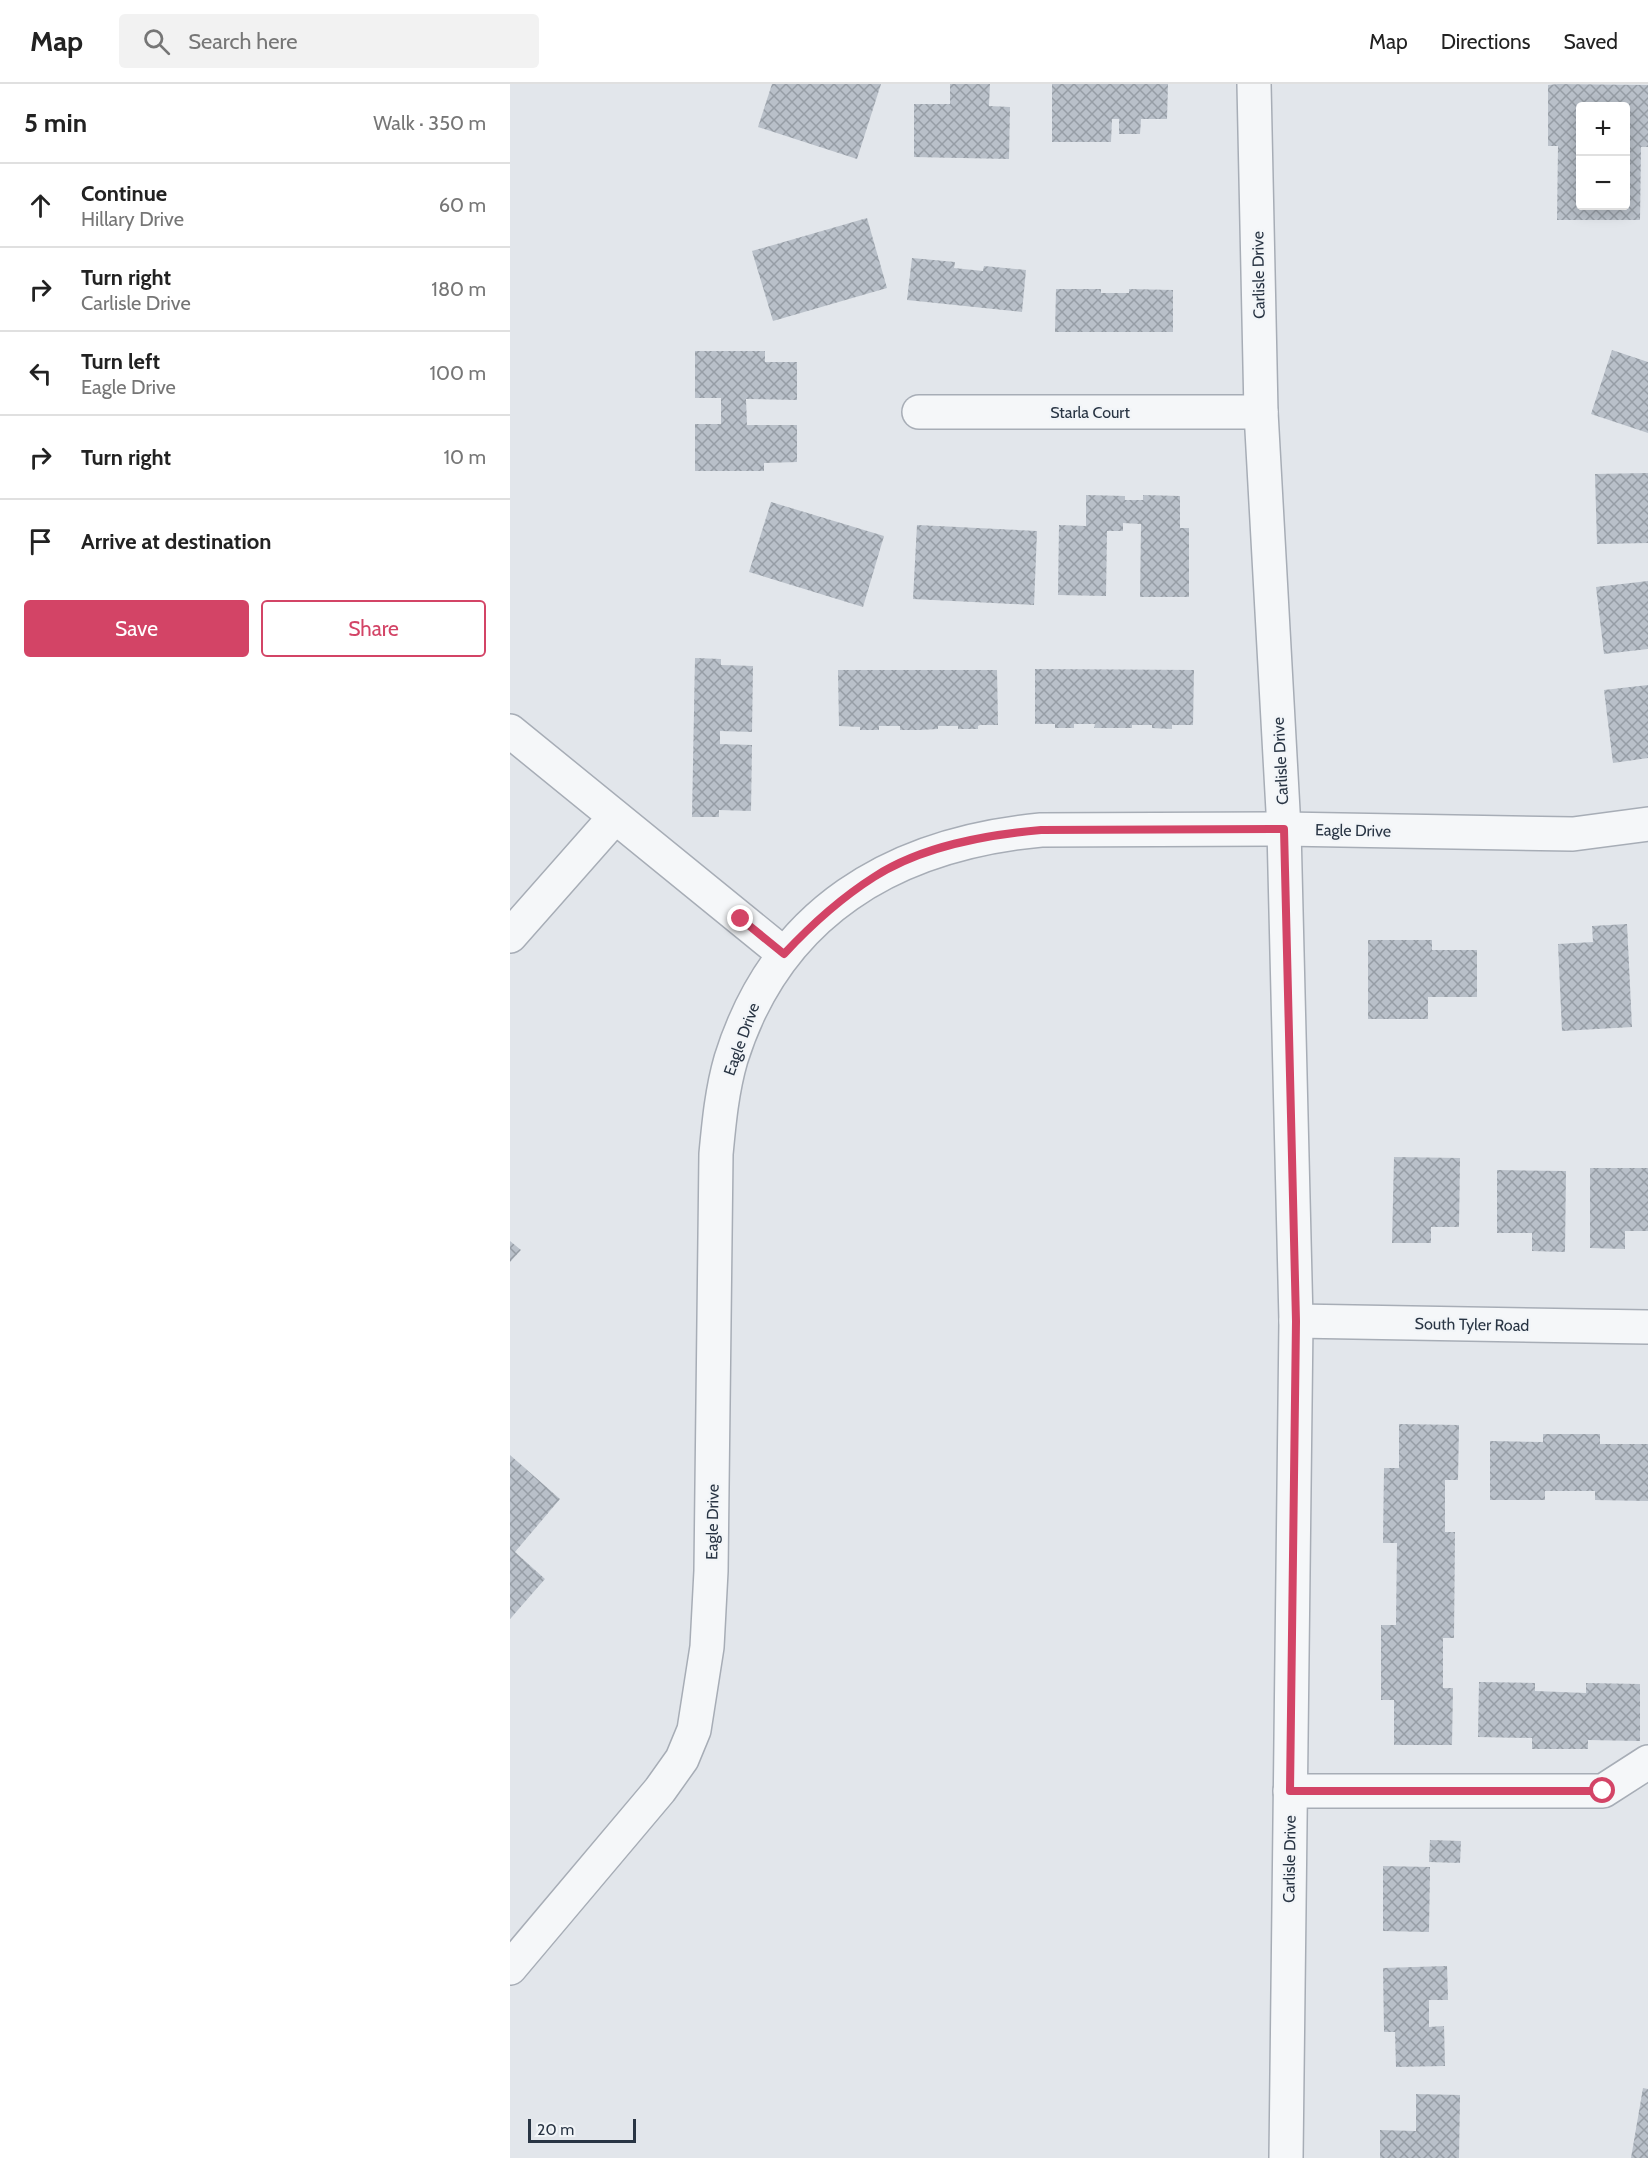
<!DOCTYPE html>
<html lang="en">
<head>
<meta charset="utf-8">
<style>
	body { margin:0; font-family:Cabin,sans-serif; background:#f2f2f2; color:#222 }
	.controls { position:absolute; right:18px; top:18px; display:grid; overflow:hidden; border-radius:6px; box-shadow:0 3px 15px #0003 }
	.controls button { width:54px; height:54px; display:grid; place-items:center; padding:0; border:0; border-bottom:2px solid #e0e0e0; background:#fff; color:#222; font:30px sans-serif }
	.scale { position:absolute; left:18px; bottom:15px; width:108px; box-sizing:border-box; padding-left:6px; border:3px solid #293544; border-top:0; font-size:16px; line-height:21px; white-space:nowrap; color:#293544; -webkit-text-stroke:4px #f2f5f8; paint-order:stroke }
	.stop { position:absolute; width:18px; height:18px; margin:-14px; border:4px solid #d34466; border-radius:50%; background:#fff }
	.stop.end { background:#d34466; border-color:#fff; box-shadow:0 2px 6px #0008 }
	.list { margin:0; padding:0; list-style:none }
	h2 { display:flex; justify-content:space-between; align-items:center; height:78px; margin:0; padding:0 24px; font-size:26px }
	h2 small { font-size:20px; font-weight:400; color:#767676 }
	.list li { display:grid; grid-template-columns:39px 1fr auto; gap:18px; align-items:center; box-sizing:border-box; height:84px; padding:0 24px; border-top:2px solid #e0e0e0 }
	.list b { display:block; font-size:22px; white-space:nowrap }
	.list p { margin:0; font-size:20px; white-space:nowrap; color:#767676 }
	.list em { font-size:20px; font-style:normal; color:#767676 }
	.actions { display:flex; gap:12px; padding:18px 24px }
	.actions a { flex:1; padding:14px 0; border:2px solid #d34466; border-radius:6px; text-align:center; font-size:21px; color:#d34466 }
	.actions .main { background:#d34466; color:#fff }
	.icon { flex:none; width:33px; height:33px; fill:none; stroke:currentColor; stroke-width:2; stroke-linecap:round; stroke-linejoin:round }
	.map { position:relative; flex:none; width:1138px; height:2074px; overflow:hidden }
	header { display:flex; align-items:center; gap:36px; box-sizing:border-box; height:84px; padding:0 30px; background:#fff; border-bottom:2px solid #e0e0e0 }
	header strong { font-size:28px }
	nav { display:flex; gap:33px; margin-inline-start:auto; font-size:21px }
	.search { width:420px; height:54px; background:#f2f2f2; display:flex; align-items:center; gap:15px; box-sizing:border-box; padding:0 21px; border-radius:6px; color:#767676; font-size:22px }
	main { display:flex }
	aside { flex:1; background:#fff }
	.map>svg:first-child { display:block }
	.building { fill:url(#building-cross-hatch); fill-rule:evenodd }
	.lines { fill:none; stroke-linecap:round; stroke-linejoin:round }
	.minor-casing { stroke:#a7adb6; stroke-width:36 }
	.minor { stroke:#f5f7f9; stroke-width:33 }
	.route { stroke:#d34466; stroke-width:8 }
	.labels { text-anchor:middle; stroke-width:4.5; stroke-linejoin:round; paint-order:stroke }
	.street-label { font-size:16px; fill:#293544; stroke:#f2f5f8 }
</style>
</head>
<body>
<header>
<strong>Map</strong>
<div class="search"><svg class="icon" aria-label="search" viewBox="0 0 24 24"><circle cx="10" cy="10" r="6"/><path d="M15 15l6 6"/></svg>Search here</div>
<nav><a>Map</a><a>Directions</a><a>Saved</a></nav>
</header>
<main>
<aside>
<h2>5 min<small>Walk · 350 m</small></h2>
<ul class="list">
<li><svg class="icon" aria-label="ahead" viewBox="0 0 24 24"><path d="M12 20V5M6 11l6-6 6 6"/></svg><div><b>Continue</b><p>Hillary Drive</p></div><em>60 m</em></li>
<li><svg class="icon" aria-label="right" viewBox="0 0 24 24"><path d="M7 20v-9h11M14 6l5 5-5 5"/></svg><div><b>Turn right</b><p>Carlisle Drive</p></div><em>180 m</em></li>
<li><svg class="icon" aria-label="left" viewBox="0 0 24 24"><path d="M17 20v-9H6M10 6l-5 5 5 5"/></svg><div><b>Turn left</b><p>Eagle Drive</p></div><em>100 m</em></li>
<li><svg class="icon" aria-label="right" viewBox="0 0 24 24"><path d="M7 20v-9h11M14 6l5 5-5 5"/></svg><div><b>Turn right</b></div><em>10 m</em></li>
<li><svg class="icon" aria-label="arrive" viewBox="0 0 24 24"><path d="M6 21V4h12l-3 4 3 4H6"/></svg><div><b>Arrive at destination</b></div></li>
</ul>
<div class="actions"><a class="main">Save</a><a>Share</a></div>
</aside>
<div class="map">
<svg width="1138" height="2074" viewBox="0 0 1138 2074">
	<defs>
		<pattern id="building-cross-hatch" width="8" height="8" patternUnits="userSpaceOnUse" patternTransform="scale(1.5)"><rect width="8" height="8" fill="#b9c0c9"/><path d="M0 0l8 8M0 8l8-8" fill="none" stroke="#969da5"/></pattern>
	</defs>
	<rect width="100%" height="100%" fill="#e2e6eb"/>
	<!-- building -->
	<g class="building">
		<polygon points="262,0 371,0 347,75 248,43"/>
		<polygon points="440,0 480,0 479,22 500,23 499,75 404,73 404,20 440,20"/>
		<polygon points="542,0 658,0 657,35 631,35 630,50 609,50 609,35 602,35 601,58 542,58"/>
		<path d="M1048,0L1138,1V63H1131L1130,136H1047L1048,62H1038V1ZM1070,22H1116V122H1070Z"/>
		<polygon points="357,134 377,204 263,237 242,167"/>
		<polygon points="402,174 445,178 444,184 473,187 474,182 516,186 512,228 397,216"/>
		<polygon points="546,205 591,205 591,209 619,209 619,205 663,206 663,248 545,248"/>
		<polygon points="1102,266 1138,278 1138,349 1081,330"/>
		<polygon points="185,267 255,267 255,278 287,278 287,316 236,315 237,341 287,341 287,378 254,379 254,387 185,387 185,340 211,340 211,314 185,314"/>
		<polygon points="1138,389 1138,459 1087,460 1085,390"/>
		<polygon points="576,411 615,412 615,416 633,416 633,411 670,412 670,444 679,444 679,513 630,513 631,440 613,439 613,447 597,447 596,512 548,511 549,441 576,442"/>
		<polygon points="261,418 374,452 353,523 239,488"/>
		<polygon points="407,441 527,447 524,521 403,515"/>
		<polygon points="1138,497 1138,565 1094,570 1086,503"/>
		<polygon points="185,574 211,575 211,581 243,582 242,648 210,647 210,660 242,661 241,727 209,726 209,733 182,733"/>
		<polygon points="525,585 684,586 683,641 662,641 662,645 642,644 642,641 622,641 622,644 584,644 585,640 564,640 564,644 545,644 545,640 525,640"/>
		<polygon points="328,586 487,586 488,641 470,641 468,642 468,645 448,645 448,642 428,642 428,645 409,646 390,646 390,642 369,642 369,646 350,646 350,643 329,642"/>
		<polygon points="1138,601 1138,674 1103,679 1094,606"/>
		<polygon points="1117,840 1122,943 1052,947 1048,860 1083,858 1082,842"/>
		<polygon points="858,856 922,856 922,866 967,866 967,913 918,913 918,935 858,935"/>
		<polygon points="884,1073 950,1074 949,1143 921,1143 921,1159 882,1159"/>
		<polygon points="1080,1084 1138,1084 1138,1147 1115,1147 1115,1165 1080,1164"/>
		<polygon points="987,1086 1056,1087 1055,1168 1022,1167 1022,1149 987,1149"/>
		<polygon points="0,1157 11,1166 0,1178"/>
		<polygon points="889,1340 949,1341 948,1396 935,1396 935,1448 945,1448 944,1554 933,1554 933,1604 943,1604 942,1661 884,1661 884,1616 871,1616 871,1541 886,1541 887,1459 873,1459 874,1384 889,1384"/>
		<polygon points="1033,1350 1090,1350 1090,1360 1138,1360 1138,1417 1085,1416 1085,1407 1035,1407 1035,1416 980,1416 980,1357 1033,1358"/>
		<polygon points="0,1371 50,1415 5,1468 35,1495 0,1535"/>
		<polygon points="969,1598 1025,1599 1025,1607 1076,1609 1076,1599 1130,1600 1130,1657 1078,1656 1078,1665 1022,1665 1022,1654 968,1653"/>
		<polygon points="920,1756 951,1757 950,1779 919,1778"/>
		<polygon points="873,1782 920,1783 919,1848 873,1847"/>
		<polygon points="937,1882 938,1916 919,1916 919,1943 934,1942 935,1982 886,1983 885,1948 874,1948 873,1884"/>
		<polygon points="1133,2004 1138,2005 1138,2074 1121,2074"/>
		<polygon points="906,2010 950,2011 949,2074 870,2074 870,2046 906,2047"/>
	</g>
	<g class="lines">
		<!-- minor casing -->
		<g class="minor-casing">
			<g id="minor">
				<polyline points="744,0 751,328 774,745 786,1237 776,2074"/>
				<polyline points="409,328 751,328"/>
				<polyline points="0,647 274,870"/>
				<polyline points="0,852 105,733"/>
				<polyline points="786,1237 1138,1243"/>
				<polyline points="780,1707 1093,1707 1138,1678"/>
				<path d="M0,1884L150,1706L172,1675L184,1646L197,1563L201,1487L206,1070C209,1038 212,1006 221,975C267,828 383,760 531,746L774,745L1063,750L1138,740"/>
			</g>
		</g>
		<!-- minor -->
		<use href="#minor" class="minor"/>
	</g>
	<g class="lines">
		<!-- route -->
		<path class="route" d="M231,835L274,870C301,841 331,814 364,793C412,762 475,751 531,746L774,745L786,1237L780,1707H1093"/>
	</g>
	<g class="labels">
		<!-- street labels -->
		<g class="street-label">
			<text transform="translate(748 191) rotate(-91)" y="6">Carlisle Drive</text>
			<text x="580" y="334">Starla Court</text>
			<text transform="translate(770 677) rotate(-93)" y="6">Carlisle Drive</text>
			<text transform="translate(843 746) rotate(1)" y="6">Eagle Drive</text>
			<text transform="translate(231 955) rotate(-70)" y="6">Eagle Drive</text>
			<text transform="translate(962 1240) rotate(1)" y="6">South Tyler Road</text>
			<text transform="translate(202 1438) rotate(-89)" y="6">Eagle Drive</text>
			<text transform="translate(779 1775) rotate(-89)" y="6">Carlisle Drive</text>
		</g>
	</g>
</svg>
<div class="controls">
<button>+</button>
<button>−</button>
</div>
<div class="scale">20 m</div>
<div class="stop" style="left:1093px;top:1707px"></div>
<div class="stop end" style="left:231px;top:835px"></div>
</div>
</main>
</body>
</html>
